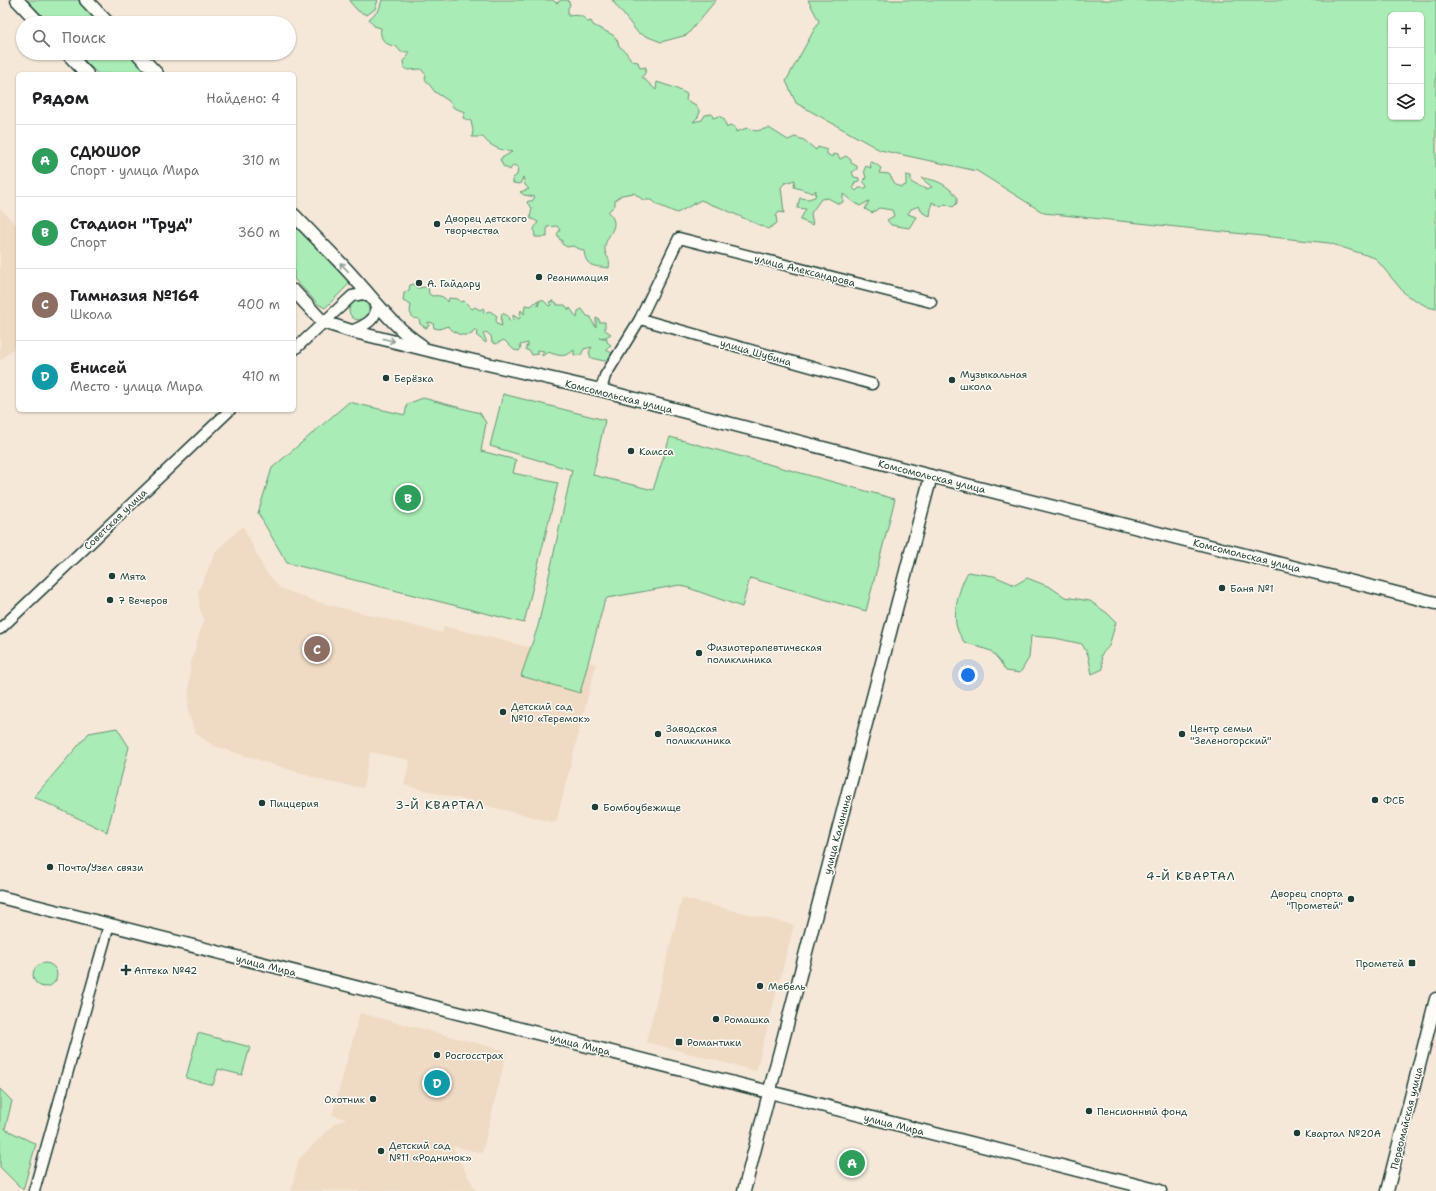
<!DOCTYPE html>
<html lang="ru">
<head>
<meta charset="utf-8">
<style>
	body { margin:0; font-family:"Shantell Sans",sans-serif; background:#f2f2f2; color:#202124 }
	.controls { position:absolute; right:12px; top:12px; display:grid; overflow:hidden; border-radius:6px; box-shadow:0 1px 3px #0004 }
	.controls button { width:36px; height:36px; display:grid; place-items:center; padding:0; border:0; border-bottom:1px solid #e0e0e0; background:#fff; color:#202124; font:20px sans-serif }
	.you { position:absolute; left:968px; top:675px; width:14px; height:14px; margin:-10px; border:3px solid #fff; border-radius:50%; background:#1a73e8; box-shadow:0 0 0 6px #1a73e833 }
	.badge { display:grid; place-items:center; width:26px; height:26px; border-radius:50%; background:#7c3aed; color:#fff; font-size:13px; font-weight:700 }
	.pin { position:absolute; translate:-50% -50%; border:2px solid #fff; box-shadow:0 1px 4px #0006 }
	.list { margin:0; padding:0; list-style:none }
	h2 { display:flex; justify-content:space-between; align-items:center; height:52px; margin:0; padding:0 16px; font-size:17px }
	h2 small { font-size:13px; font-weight:400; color:#757577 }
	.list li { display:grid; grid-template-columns:26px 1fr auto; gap:12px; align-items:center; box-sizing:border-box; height:72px; padding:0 16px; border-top:1px solid #e0e0e0 }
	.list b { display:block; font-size:15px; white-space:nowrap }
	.list p { margin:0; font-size:13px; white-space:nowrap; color:#757577 }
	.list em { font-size:13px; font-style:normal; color:#757577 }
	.icon { flex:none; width:22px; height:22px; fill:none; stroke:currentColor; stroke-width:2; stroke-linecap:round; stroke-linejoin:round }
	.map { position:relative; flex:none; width:1436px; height:1191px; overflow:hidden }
	.search { position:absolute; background:#fff; box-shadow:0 1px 3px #0004; left:16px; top:16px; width:280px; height:44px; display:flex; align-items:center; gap:10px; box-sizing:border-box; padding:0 14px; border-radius:22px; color:#757577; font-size:15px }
	.panel { position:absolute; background:#fff; box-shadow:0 1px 3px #0004; left:16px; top:72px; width:280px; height:340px; border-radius:6px }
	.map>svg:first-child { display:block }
	.built { fill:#efdac4 }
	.green { fill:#aaecb5; stroke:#649474; fill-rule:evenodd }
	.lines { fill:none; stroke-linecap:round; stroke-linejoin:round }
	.minor-casing { stroke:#1f3d34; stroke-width:13 }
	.tertiary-casing { stroke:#1f3d34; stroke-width:15 }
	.minor { stroke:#fdfcf7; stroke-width:10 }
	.tertiary { stroke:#fdfcf7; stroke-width:12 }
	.oneway { stroke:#8e9c96 }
	.poi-dot { fill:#1f3d34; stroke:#fdfcf7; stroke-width:1.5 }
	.labels { text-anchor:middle; stroke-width:3; stroke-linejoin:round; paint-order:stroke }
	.poi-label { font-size:10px; fill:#1f3d34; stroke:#fdfcf7; text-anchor:start }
	.street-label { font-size:10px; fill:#1f3d34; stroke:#fdfcf7 }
	.quarter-label { font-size:12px; letter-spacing:1px; fill:#1f3d34; stroke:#fdfcf7 }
</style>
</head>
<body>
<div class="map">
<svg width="1436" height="1191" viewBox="0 0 1436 1191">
	<rect width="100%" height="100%" fill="#f5e8d9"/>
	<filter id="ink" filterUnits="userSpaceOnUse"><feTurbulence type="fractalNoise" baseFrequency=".025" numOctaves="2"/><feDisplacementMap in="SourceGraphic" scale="8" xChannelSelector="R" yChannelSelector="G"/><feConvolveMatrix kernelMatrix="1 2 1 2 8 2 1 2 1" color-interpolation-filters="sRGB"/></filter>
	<g filter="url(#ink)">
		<!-- built -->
		<g class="built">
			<polygon points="0,208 18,227 18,344 0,361"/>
			<polygon points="243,526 264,569 280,588 318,602 442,633 444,626 596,664 556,823 404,785 410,760 370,752 363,788 328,782 214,746 195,733 188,711 190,666 204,618 200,611 198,592 216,551"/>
			<polygon points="682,898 794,925 756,1071 646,1042"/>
			<polygon points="360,1013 507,1051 482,1153 452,1146 476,1191 291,1191 299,1159 335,1123 346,1119 332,1115"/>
		</g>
		<!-- green -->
		<g class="green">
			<polygon points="27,0 78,0 100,23 49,23"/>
			<polygon points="350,0 378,0 375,9 367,15 358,11 350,2"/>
			<path d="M382,0H553L556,3L562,0H568L570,5L568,8V16C577,15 581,14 588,22L591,21L593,25L613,35L617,40L619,46L625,51L632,61L638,62L640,68L646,67L645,73L642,77L656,90L657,82L675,88L687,94L686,100L696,105L700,112L698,117L693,122L702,120L705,115L712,114L713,118L719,116L724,119L727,128L730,125L735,127L736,132L747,128L756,131L769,128L788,140L795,137L804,140L816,150L818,147L827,150V154L832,157L833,154L838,155L840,159L846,156L851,160V163L857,166V169L852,172L854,177L859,178V181L855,182L853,188L856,191L859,188H866L867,186L863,181L866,178L864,170L866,166L871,168L870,162L874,163L881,168L879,173L889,174L896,185L901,187L906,185V175L911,176V182L916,185L927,189L932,187L921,178C936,179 948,185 957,197V203L953,207L945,204L941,207L932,202L930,216L923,213L919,206L911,209L908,214L916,217L909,228L891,225L887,220L894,216L892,210L879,208L872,213L865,209L869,201L860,206L853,202L843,194V202L839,204L828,198L821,199L811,213L813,225L800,220L806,209L797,208L800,198L808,199L815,197L816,190L813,193L794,187L795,180L785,183L781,187L784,213L779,212L776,216L777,223L768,229L719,207L712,205L701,200L677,213L658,205L652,200H643L634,193L622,195L615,200V205L608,212C624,227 603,236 605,250C606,259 611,256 609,268C595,266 586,268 584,251L573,246L567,247L562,244V240H560L557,234L560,230L557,226L547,227V237H535L534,229L538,222L530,218L532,208L527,203L528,201H532L535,197L524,195L520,192L529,189L525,185L523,177L520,184L513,183V178L517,175L518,167L513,165L510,170L503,166L500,159L512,152C501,150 490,147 483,137H472L473,131L471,121L463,118L465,112L454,108L449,101L435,92L425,79L426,75L421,69L408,70L404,68L403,61L409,55V52H401L396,46C385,46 379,38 381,28L374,26L369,19L379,10Z"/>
			<polygon points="612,0 716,0 687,35 661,42 638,33"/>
			<path d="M808,0H1436V309L1428,307L1406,295L1375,258L1329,243L1044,213L977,171L880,150L796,103L786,81L819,21ZM1391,15H1421V117H1391Z"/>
			<polygon points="77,53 129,53 149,74 98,74"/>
			<polygon points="294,225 350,283 325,308 318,304 294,279"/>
			<path d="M414,284L417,288L428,287L429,294L432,296C439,295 444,296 448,302L449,298L458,299L461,302L464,301L472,309L475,307L480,310L483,308L484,310L483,313L490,311L497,316L496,320L497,324L502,326L501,321L502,313L508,316L509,321L513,320V315L519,319L520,318V314L521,310L524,314L525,305L531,306L538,300V306L540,300H543L549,306L551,305L549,302L552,301L557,303V305H565L569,310L570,308L577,318L578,311L582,309L587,316L591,317L592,321L596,327V318L599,319V322H605V330L611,334L606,337L599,338H607V342L611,345L607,348L606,350L614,354L610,360L604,361L591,358L589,352L592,347L584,349L581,355H574V350C565,358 559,356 548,352L542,356V353L544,351L538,350L536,351L539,354L532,355L530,351L526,350V346H528V343L520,345L521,348L519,351L514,350L504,340L496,344L492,342L491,336L486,332L483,334L486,340V343L476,335L478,333L477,330H474L472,334C462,337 455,334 448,326L439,329L434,328L433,323L428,322L429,326L426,328L420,324L419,319L413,318L410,312L411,305L403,301L404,293L409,290L410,285Z"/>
			<circle cx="359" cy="310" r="10"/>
			<polygon points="503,394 605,420 593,475 653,490 670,437 895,499 866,611 750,578 742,607 680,585 607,598 604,603 580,693 521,676 538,626 572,470 490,446"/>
			<polygon points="423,398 480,413 486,423 481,451 516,460 513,473 558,483 524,623 287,563 258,513 272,468 349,402 405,415 407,404"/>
			<path d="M968,572L994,576L1015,585L1027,578L1050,587L1065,597L1090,601L1107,613L1116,622L1109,646L1101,655L1103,669L1092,674L1088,655L1082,644L1055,638L1031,636L1029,658L1020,673L1006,671L999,660L991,651L964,642C961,637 958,632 957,628C952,613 960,585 968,572Z"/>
			<polygon points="117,728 129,747 107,832 34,797 89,733"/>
			<circle cx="45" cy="975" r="12"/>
			<polygon points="198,1033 250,1047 242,1075 218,1069 213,1085 186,1078"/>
			<polygon points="0,1089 12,1101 5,1129 36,1144 23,1190 0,1167"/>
		</g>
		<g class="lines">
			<!-- minor casing -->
			<g class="minor-casing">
				<g id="minor">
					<polyline points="640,319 872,384"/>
					<path d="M351,331C364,326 380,319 375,303"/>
					<polyline points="294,350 352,296 363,294 370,297"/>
					<polyline points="601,390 605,376 640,319 679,238 931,302"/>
					<polyline points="0,629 230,410"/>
					<polyline points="34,1191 109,925"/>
				</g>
			</g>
			<!-- tertiary casing -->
			<g class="tertiary-casing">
				<g id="tertiary">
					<polyline points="17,0 39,23"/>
					<polyline points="86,0 108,23"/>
					<polyline points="67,53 87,74"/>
					<polyline points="137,53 157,74"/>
					<path d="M294,215C315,237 337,258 356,280C377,303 395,328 421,345"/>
					<polyline points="294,291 323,322 351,331 448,355 601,390 931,476 1436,603"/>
					<polyline points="0,897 1160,1191"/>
					<polyline points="744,1191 774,1074 931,476"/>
					<polyline points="1387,1191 1436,999"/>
				</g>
			</g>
			<!-- minor -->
			<use href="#minor" class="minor"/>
			<!-- tertiary -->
			<use href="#tertiary" class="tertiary"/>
		</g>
		<!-- one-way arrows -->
		<defs><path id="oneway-shaft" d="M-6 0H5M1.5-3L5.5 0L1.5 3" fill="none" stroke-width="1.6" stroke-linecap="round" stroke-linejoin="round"/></defs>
		<g class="oneway">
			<use href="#oneway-shaft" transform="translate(344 267) rotate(-134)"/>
			<use href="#oneway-shaft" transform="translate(389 340) rotate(14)"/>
		</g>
	</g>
	<!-- markers -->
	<g class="poi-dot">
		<circle cx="437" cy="224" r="4"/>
		<circle cx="539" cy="277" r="4"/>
		<circle cx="419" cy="283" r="4"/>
		<circle cx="386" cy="378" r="4"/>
		<circle cx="952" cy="380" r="4"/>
		<circle cx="631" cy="451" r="4"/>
		<circle cx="112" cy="576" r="4"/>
		<circle cx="1222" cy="588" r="4"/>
		<circle cx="110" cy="600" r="4"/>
		<circle cx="699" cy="653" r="4"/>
		<circle cx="503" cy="712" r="4"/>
		<circle cx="658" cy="734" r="4"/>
		<circle cx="1182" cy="734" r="4"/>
		<circle cx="1375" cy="800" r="4"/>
		<circle cx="262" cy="803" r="4"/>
		<circle cx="595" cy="807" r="4"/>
		<circle cx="50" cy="867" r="4"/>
		<circle cx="1351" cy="899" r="4"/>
		<rect x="1408" y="959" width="8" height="8" rx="2"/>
		<path d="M124 964h4v4h4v4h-4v4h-4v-4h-4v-4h4z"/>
		<circle cx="760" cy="986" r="4"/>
		<circle cx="716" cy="1019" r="4"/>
		<rect x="675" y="1038" width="8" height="8" rx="2"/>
		<circle cx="437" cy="1055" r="4"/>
		<circle cx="373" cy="1099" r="4"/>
		<circle cx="1089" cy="1111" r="4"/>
		<circle cx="1297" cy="1133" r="4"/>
		<circle cx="381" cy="1151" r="4"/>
	</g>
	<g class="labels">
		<!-- poi labels -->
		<g class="poi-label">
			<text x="445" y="222">Дворец детского<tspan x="445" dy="12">творчества</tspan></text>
			<text x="547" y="281">Реанимация</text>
			<text x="427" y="287">А. Гайдару</text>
			<text x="960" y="378">Музыкальная<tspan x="960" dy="12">школа</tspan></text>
			<text x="394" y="382">Берёзка</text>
			<text x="639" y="455">Каисса</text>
			<text x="120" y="580">Мята</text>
			<text x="1230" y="592">Баня №1</text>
			<text x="118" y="604">7 Вечеров</text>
			<text x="707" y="651">Физиотерапевтическая<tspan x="707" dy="12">поликлиника</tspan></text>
			<text x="511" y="710">Детский сад<tspan x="511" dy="12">№10 «Теремок»</tspan></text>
			<text x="666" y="732">Заводская<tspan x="666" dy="12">поликлиника</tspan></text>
			<text x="1190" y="732">Центр семьи<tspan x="1190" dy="12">"Зеленогорский"</tspan></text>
			<text x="1383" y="804">ФСБ</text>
			<text x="270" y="807">Пиццерия</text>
			<text x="603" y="811">Бомбоубежище</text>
			<text x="58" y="871">Почта/Узел связи</text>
			<text x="1343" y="897" text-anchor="end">Дворец спорта<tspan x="1343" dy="12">"Прометей"</tspan></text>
			<text x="1404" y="967" text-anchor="end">Прометей</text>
			<text x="134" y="974">Аптека №42</text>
			<text x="768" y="990">Мебель</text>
			<text x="724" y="1023">Ромашка</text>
			<text x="687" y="1046">Романтики</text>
			<text x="445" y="1059">Росгосстрах</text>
			<text x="365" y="1103" text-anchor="end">Охотник</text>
			<text x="1097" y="1115">Пенсионный фонд</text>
			<text x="1305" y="1137">Квартал №20А</text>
			<text x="389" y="1149">Детский сад<tspan x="389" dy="12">№11 «Родничок»</tspan></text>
		</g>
		<!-- street labels -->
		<g class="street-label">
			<text transform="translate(805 270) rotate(14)" y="4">улица Александрова</text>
			<text transform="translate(756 352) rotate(16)" y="4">улица Шубина</text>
			<text transform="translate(619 396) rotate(14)" y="4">Комсомольская улица</text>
			<text transform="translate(932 476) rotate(14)" y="4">Комсомольская улица</text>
			<text transform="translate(115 519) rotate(-44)" y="4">Советская улица</text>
			<text transform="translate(1247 555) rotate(14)" y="4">Комсомольская улица</text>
			<text transform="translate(837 834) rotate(-75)" y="4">улица Калинина</text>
			<text transform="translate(266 965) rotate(14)" y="4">улица Мира</text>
			<text transform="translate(580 1044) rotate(14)" y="4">улица Мира</text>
			<text transform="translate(1406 1118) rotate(-76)" y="4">Первомайская улица</text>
			<text transform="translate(894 1124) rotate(14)" y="4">улица Мира</text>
		</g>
		<!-- quarter labels -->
		<g class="quarter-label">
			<text x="440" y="809">3-Й КВАРТАЛ</text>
			<text x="1191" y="880">4-Й КВАРТАЛ</text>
		</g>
	</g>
</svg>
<div class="controls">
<button>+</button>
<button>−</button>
<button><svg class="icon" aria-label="layers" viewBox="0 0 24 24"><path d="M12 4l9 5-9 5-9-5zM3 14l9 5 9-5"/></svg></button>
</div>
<div class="you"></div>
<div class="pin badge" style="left:852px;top:1163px;background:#2e9e5b">A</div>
<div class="pin badge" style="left:408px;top:498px;background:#2e9e5b">B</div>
<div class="pin badge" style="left:317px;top:649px;background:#8d6e63">C</div>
<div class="pin badge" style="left:437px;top:1083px;background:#0f9aa8">D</div>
<div class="search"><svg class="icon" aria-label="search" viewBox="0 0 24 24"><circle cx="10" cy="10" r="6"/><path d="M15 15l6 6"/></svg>Поиск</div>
<section class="panel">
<h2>Рядом<small>Найдено: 4</small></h2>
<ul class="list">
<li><span class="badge" style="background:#2e9e5b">A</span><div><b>СДЮШОР</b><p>Спорт · улица Мира</p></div><em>310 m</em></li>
<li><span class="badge" style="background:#2e9e5b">B</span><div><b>Стадион &quot;Труд&quot;</b><p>Спорт</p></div><em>360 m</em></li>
<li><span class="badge" style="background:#8d6e63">C</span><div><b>Гимназия №164</b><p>Школа</p></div><em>400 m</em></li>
<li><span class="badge" style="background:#0f9aa8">D</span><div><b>Енисей</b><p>Место · улица Мира</p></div><em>410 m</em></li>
</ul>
</section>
</div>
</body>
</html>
